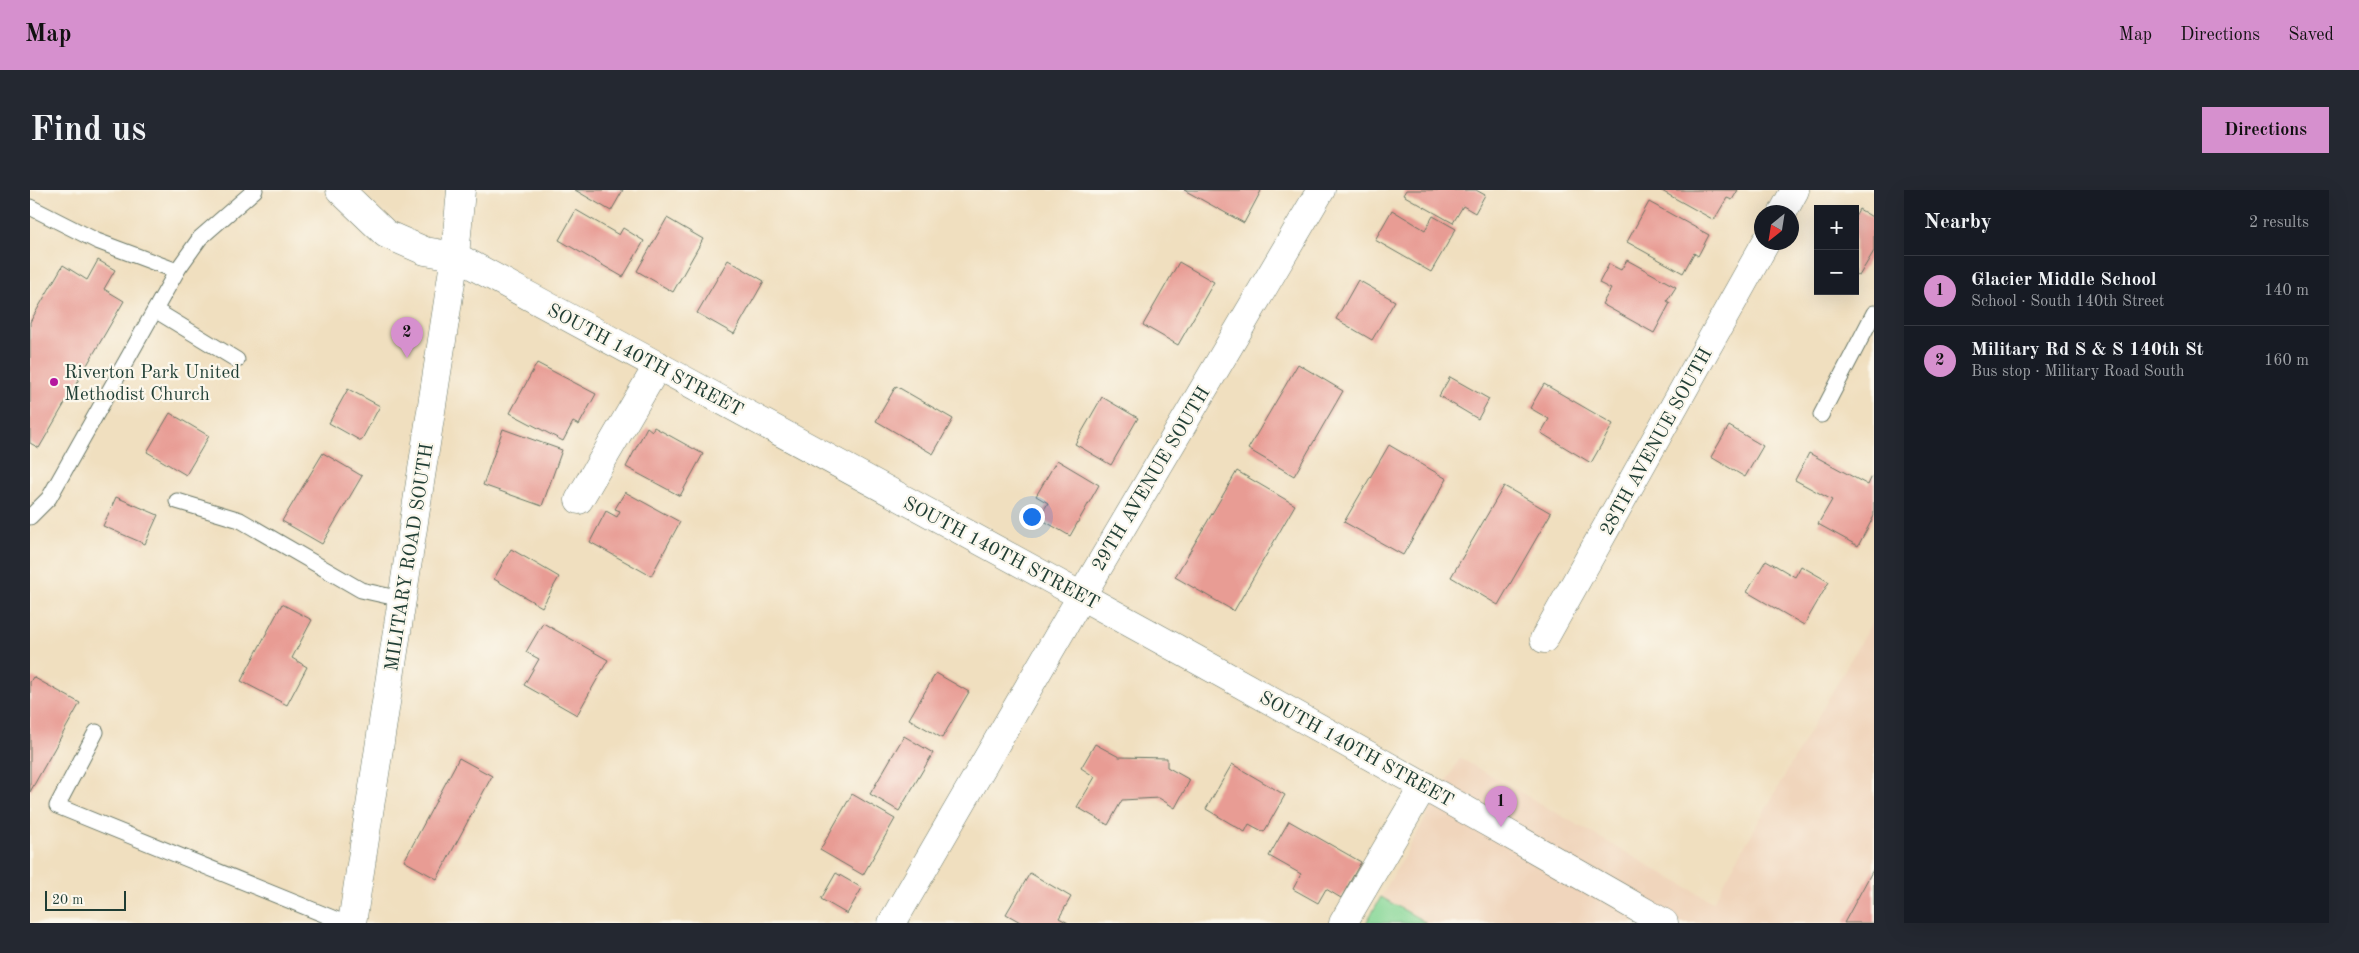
<!DOCTYPE html>
<html lang="en">
<head>
<meta charset="utf-8">
<style>
	body { margin:0; font-family:"Old Standard TT",serif; background:#242831; color:#f1f3f6 }
	.controls { position:absolute; right:15px; top:15px; display:grid; overflow:hidden; border-radius:0px; box-shadow:0 5px 20px #0002 }
	.controls button { width:45px; height:45px; display:grid; place-items:center; padding:0; border:0; border-bottom:1px solid #363941; background:#171b24; color:#f1f3f6; font:25px sans-serif }
	.compass { position:absolute; left:1724px; top:15px; width:45px; height:45px; border-radius:50%; background:#171b24; box-shadow:0 5px 20px #0002; rotate:210deg }
	.scale { position:absolute; left:15px; bottom:12px; width:81px; box-sizing:border-box; padding-left:5px; border:2px solid #1f3d34; border-top:0; font-size:14px; line-height:18px; white-space:nowrap; color:#1f3d34; -webkit-text-stroke:4px #fbf7ec; paint-order:stroke }
	.you { position:absolute; left:1001px; top:326px; width:18px; height:18px; margin:-12px; border:4px solid #fff; border-radius:50%; background:#1a73e8; box-shadow:0 0 0 8px #1a73e833 }
	.badge { display:grid; place-items:center; width:32px; height:32px; border-radius:50%; background:#d690ce; color:#111; font-size:16px; font-weight:700 }
	.pin { position:absolute; translate:-50% -41px; filter:drop-shadow(0 1px 2px #0008) }
	.pin::after { content:''; position:absolute; top:26px; width:18px; height:15px; background:inherit; clip-path:polygon(0 0,100% 0,50% 100%) }
	.list { margin:0; padding:0; list-style:none }
	h2 { display:flex; justify-content:space-between; align-items:center; height:65px; margin:0; padding:0 20px; font-size:21px }
	h2 small { font-size:16px; font-weight:400; color:#9ea1a6 }
	.list li { display:grid; grid-template-columns:32px 1fr auto; gap:15px; align-items:center; box-sizing:border-box; height:70px; padding:0 20px; border-top:1px solid #363941 }
	.list b { display:block; font-size:19px; white-space:nowrap }
	.list p { margin:0; font-size:16px; white-space:nowrap; color:#9ea1a6 }
	.list em { font-size:16px; font-style:normal; color:#9ea1a6 }
	.map { position:relative; flex:none; width:1844px; height:733px; overflow:hidden; border-radius:0px }
	header { display:flex; align-items:center; gap:30px; box-sizing:border-box; height:70px; padding:0 25px; background:#d690ce; color:#111 }
	header strong { font-size:24px }
	nav { display:flex; gap:28px; margin-inline-start:auto; font-size:18px }
	.intro { display:flex; align-items:center; justify-content:space-between; box-sizing:border-box; height:120px; padding:0 30px }
	h1 { margin:0; font-size:35px }
	.button { padding:12px 22px; border-radius:0px; background:#d690ce; color:#111; font-size:18px; font-weight:700 }
	main { display:flex; gap:30px; padding:0 30px }
	aside { flex:1; background:#171b24; border-radius:0px; box-shadow:0 5px 20px #0002 }
	.map>svg:first-child { display:block }
	.built { fill:#f0d5bc }
	.green { fill:#87d797; stroke:#538a66 }
	.building { fill:#e89c94 }
	.lines { fill:none; stroke-linecap:round; stroke-linejoin:round }
	.service-casing { stroke:#687665; stroke-width:17 }
	.minor-casing { stroke:#687665; stroke-width:29 }
	.tertiary-casing { stroke:#687665; stroke-width:29 }
	.service { stroke:#fff; stroke-width:15 }
	.minor { stroke:#fff; stroke-width:28 }
	.tertiary { stroke:#fff; stroke-width:28 }
	.poi-dot { fill:#b5179e; stroke:#fbf7ec; stroke-width:2 }
	.labels { text-anchor:middle; stroke-width:4.5; stroke-linejoin:round; paint-order:stroke }
	.street-label { font-size:19px; fill:#1f3d34; stroke:#fbf7ec }
	.poi-label { font-size:19px; fill:#1f3d34; stroke:#fbf7ec; text-anchor:start }
</style>
</head>
<body>
<header>
<strong>Map</strong>
<nav><a>Map</a><a>Directions</a><a>Saved</a></nav>
</header>
<div class="intro"><h1>Find us</h1><a class="button">Directions</a></div>
<main>
<div class="map">
<svg width="1844" height="733" viewBox="0 0 1844 733">
	<rect width="100%" height="100%" fill="#fbf7ec"/>
	<filter id="ink" filterUnits="userSpaceOnUse"><feTurbulence type="fractalNoise" baseFrequency=".02" numOctaves="2"/><feDisplacementMap in="SourceGraphic" scale="10" xChannelSelector="R" yChannelSelector="G"/><feConvolveMatrix kernelMatrix="1 2 1 2 8 2 1 2 1" color-interpolation-filters="sRGB"/></filter>
	<filter id="wash" filterUnits="userSpaceOnUse"><feTurbulence type="fractalNoise" baseFrequency=".0096" numOctaves="4" result="noise"/><feDisplacementMap in="SourceGraphic" scale="20" xChannelSelector="R" yChannelSelector="G"/><feGaussianBlur stdDeviation="1.12" result="paint"/><feColorMatrix in="noise" values="0 0 0 0 0 0 0 0 0 0 0 0 0 0 0 0 0 1.4 0 .05"/><feComposite in="paint" operator="in"/></filter>
	<g filter="url(#wash)">
		<rect width="100%" height="100%" fill="#f0dfbf"/>
		<!-- built -->
		<polygon class="built" points="1844,428 1844,733 1336,733 1430,568 1683,712"/>
		<!-- green -->
		<polygon class="green" points="1351,707 1397,733 1336,733"/>
		<g id="blocks">
			<!-- building -->
			<g class="building">
				<polygon points="545,0 593,0 581,21"/>
				<polygon points="1154,0 1229,0 1231,1 1214,33"/>
				<polygon points="1376,0 1446,0 1455,5 1445,23 1433,16 1423,33 1373,5"/>
				<polygon points="1630,0 1708,0 1702,10 1697,8 1684,30"/>
				<polygon points="1619,12 1679,45 1668,66 1664,63 1653,83 1597,52"/>
				<polygon points="1829,19 1844,28 1844,61 1829,86 1825,84 1825,26"/>
				<polygon points="546,20 589,45 593,38 614,51 593,87 529,50"/>
				<polygon points="1362,20 1395,40 1403,26 1426,39 1401,82 1345,50"/>
				<polygon points="637,28 673,49 643,102 607,81"/>
				<polygon points="68,70 85,80 74,99 94,111 9,258 0,253 0,132 33,75 57,90"/>
				<polygon points="698,70 734,91 704,144 667,123"/>
				<polygon points="1597,70 1646,97 1637,111 1640,113 1624,143 1572,114 1581,99 1569,93 1579,74 1591,80"/>
				<polygon points="1149,72 1184,92 1148,155 1113,135"/>
				<polygon points="1328,90 1365,111 1342,150 1306,129"/>
				<polygon points="507,173 566,204 549,235 543,232 533,251 480,223"/>
				<polygon points="1268,174 1313,201 1264,286 1218,259"/>
				<polygon points="1420,187 1459,209 1448,229 1409,206"/>
				<polygon points="1514,194 1583,234 1561,273 1511,243 1519,229 1500,218"/>
				<polygon points="866,196 923,229 903,264 846,231"/>
				<polygon points="318,199 350,216 331,251 299,233"/>
				<polygon points="1072,207 1108,228 1081,275 1045,254"/>
				<polygon points="140,223 179,246 156,285 117,262"/>
				<polygon points="1699,236 1733,256 1715,287 1681,267"/>
				<polygon points="617,237 622,241 624,237 673,264 650,306 596,277"/>
				<polygon points="473,239 532,260 512,316 453,295"/>
				<polygon points="1359,255 1417,289 1373,365 1314,332"/>
				<polygon points="293,263 332,286 292,354 252,331"/>
				<polygon points="1779,263 1838,295 1842,286 1844,287 1844,326 1828,356 1788,334 1802,310 1765,290"/>
				<polygon points="1027,270 1069,295 1040,346 1009,328 1018,313 1006,306"/>
				<polygon points="1207,281 1265,315 1204,421 1145,387"/>
				<polygon points="1474,296 1521,323 1468,415 1421,387"/>
				<polygon points="595,302 650,332 621,386 560,352 576,321 587,327 590,321 585,319"/>
				<polygon points="86,307 128,325 115,354 73,336"/>
				<polygon points="481,359 529,387 512,417 464,389"/>
				<polygon points="1736,370 1765,387 1771,376 1799,392 1774,435 1717,402"/>
				<polygon points="252,414 282,430 262,468 277,477 257,515 211,491"/>
				<polygon points="513,433 578,470 547,525 494,495 509,469 496,462"/>
				<polygon points="906,483 939,502 912,548 879,529"/>
				<polygon points="3,487 50,513 0,602 0,492"/>
				<polygon points="874,546 903,563 869,621 840,604"/>
				<polygon points="1065,554 1089,567 1137,568 1137,577 1160,590 1145,618 1129,608 1092,610 1078,635 1047,617 1065,587 1051,578"/>
				<polygon points="429,568 462,586 407,689 374,671"/>
				<polygon points="1202,574 1255,605 1234,642 1219,634 1215,642 1176,619"/>
				<polygon points="822,604 865,629 833,685 790,660"/>
				<polygon points="1259,631 1331,672 1311,708 1296,699 1288,713 1263,699 1271,684 1239,666"/>
				<polygon points="1844,678 1844,733 1814,733"/>
				<polygon points="806,683 832,698 817,724 791,709"/>
				<polygon points="1000,683 1041,707 1029,728 1038,733 992,733 976,724"/>
			</g>
		</g>
	</g>
	<g filter="url(#ink)">
		<use href="#blocks" fill-opacity="0" stroke="#687665" stroke-width="1"/>
		<g class="lines">
			<!-- service casing -->
			<g class="service-casing">
				<g id="service">
					<polyline points="0,17 67,51 147,81"/>
					<polyline points="125,120 207,170"/>
					<polyline points="1791,225 1844,123"/>
					<polyline points="147,311 210,330 331,400 371,409"/>
					<polyline points="0,327 19,308 148,79 170,48 225,0"/>
					<polyline points="66,542 27,616 315,733"/>
				</g>
			</g>
			<!-- minor casing -->
			<g class="minor-casing">
				<g id="minor">
					<path d="M310,0L356,44L395,61L425,66C830,285 1235,503 1634,733"/>
					<polyline points="1753,22 1765,0"/>
					<polyline points="549,310 628,175"/>
					<polyline points="1514,449 1736,52"/>
					<polyline points="862,733 1052,405 1291,0"/>
					<polyline points="1313,733 1394,595"/>
				</g>
			</g>
			<!-- tertiary casing -->
			<g class="tertiary-casing">
				<polyline id="tertiary" points="322,733 425,66 431,0"/>
			</g>
			<!-- service -->
			<use href="#service" class="service"/>
			<!-- minor -->
			<use href="#minor" class="minor"/>
			<!-- tertiary -->
			<use href="#tertiary" class="tertiary"/>
		</g>
	</g>
	<!-- markers -->
	<circle class="poi-dot" cx="24" cy="192" r="5"/>
	<g class="labels">
		<!-- street labels -->
		<g class="street-label">
			<text transform="translate(616 169) rotate(28)" y="7">SOUTH 140TH STREET</text>
			<text transform="translate(1625 251) rotate(-61)" y="7">28TH AVENUE SOUTH</text>
			<text transform="translate(1120 288) rotate(-59)" y="7">29TH AVENUE SOUTH</text>
			<text transform="translate(972 362) rotate(28)" y="7">SOUTH 140TH STREET</text>
			<text transform="translate(378 367) rotate(-81)" y="7">MILITARY ROAD SOUTH</text>
			<text transform="translate(1327 558) rotate(29)" y="7">SOUTH 140TH STREET</text>
		</g>
		<!-- poi labels -->
		<g class="poi-label">
			<text x="34" y="188">Riverton Park United<tspan x="34" dy="22">Methodist Church</tspan></text>
		</g>
	</g>
</svg>
<div class="controls">
<button>+</button>
<button>−</button>
</div>
<svg class="compass" viewBox="-18 -18 36 36"><path d="M0-13l5 13h-10z" fill="#e53935"/><path d="M0 13l5-13h-10z" fill="#9ea1a6"/></svg>
<div class="scale">20 m</div>
<div class="you"></div>
<div class="pin badge" style="left:1471px;top:637px">1</div>
<div class="pin badge" style="left:377px;top:168px">2</div>
</div>
<aside>
<h2>Nearby<small>2 results</small></h2>
<ul class="list">
<li><span class="badge">1</span><div><b>Glacier Middle School</b><p>School · South 140th Street</p></div><em>140 m</em></li>
<li><span class="badge">2</span><div><b>Military Rd S &amp; S 140th St</b><p>Bus stop · Military Road South</p></div><em>160 m</em></li>
</ul>
</aside>
</main>
</body>
</html>
